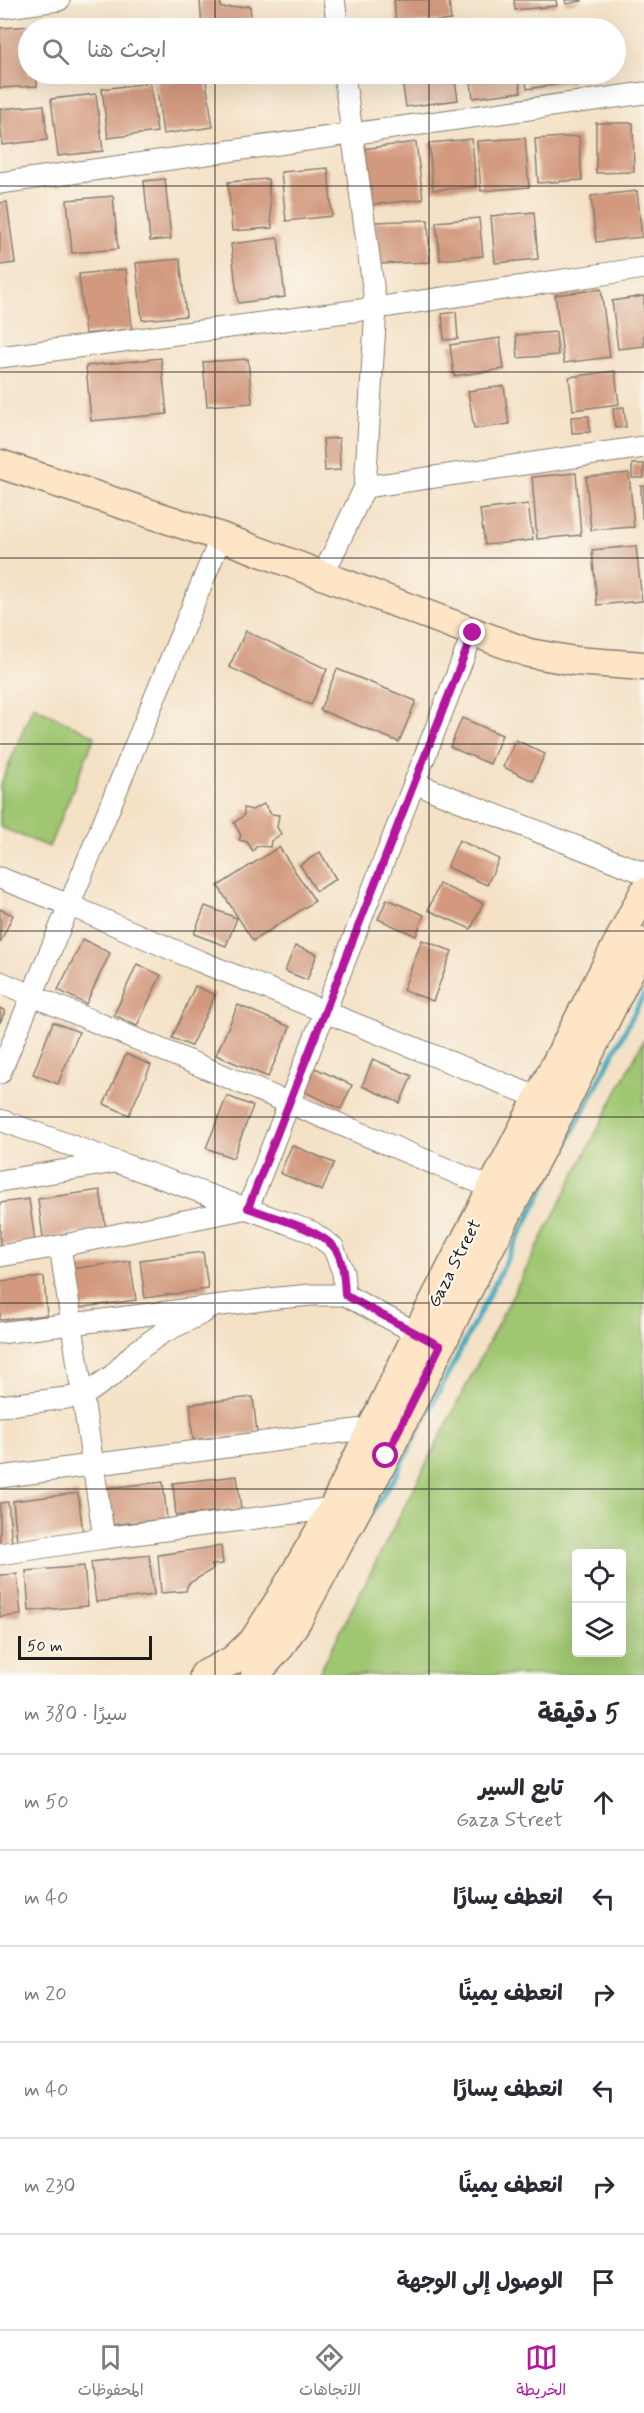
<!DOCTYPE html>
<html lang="ar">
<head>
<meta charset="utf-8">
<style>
	body { margin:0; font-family:Mynerve,"Playpen Sans Arabic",sans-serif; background:#f7f7f7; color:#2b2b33; direction:rtl }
	.controls { position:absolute; right:18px; bottom:18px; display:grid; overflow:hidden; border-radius:6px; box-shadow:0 6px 24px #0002 }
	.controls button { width:54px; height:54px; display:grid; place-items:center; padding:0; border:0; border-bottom:2px solid #e1e1e2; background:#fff; color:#2b2b33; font:30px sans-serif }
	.scale { position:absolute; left:18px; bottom:15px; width:134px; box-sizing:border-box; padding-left:6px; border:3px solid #1c1c1c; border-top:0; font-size:16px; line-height:21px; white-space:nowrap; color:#1c1c1c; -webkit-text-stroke:4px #fbf7ec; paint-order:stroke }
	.stop { position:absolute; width:18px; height:18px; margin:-14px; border:4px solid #b5179e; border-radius:50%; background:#fff }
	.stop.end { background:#b5179e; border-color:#fff; box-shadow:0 2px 6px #0008 }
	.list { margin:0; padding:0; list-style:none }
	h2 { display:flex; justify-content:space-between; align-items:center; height:78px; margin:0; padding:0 24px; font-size:26px }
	h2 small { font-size:20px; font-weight:400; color:#7c7c81 }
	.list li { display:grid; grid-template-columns:39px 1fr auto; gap:18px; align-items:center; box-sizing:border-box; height:96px; padding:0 24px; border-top:2px solid #e1e1e2 }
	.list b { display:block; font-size:22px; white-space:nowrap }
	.list p { margin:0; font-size:20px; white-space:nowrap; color:#7c7c81 }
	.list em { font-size:20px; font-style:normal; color:#7c7c81 }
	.icon { flex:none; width:33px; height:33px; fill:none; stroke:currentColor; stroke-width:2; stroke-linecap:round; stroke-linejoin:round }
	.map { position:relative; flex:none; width:644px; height:1675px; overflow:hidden; direction:ltr }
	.search { position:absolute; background:#fff; box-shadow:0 6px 24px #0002; left:18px; right:18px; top:18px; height:66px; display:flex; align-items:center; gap:15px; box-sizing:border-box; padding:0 21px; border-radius:33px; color:#7c7c81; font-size:22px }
	.sheet { height:654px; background:#fff }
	nav { display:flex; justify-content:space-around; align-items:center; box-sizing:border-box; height:84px; border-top:2px solid #e1e1e2; background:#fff; font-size:16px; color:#7c7c81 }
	nav a { display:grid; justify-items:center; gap:3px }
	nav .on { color:#b5179e }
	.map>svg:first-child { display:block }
	.green { fill:#9fc671; stroke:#5e7146; stroke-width:1.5; fill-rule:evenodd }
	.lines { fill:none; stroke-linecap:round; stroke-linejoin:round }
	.stream { stroke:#40aac0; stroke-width:5 }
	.building { fill:#d2997e }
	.street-casing { stroke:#887e71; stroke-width:23 }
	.secondary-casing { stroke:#887e71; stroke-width:31 }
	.street { stroke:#fff; stroke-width:21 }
	.secondary { stroke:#fde5c5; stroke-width:28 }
	.route { stroke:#b5179e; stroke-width:8 }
	.grid { fill:none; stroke:#1c1c1c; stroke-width:1.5; stroke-opacity:0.55 }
	.labels { text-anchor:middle; stroke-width:4.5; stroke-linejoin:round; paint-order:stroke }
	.street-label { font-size:18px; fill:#1c1c1c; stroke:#fbf7ec }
</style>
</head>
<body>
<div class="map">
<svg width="644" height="1675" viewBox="0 0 644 1675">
	<rect width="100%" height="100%" fill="#fbf7ec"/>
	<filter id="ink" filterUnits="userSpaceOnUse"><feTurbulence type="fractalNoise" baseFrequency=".0167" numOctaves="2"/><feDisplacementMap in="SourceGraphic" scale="12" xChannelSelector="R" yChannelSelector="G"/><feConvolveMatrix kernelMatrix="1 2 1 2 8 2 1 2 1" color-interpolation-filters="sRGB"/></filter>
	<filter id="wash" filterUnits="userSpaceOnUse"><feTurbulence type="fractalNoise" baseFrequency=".008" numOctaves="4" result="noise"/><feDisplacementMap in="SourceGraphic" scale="24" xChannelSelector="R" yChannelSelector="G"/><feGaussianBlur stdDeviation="1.35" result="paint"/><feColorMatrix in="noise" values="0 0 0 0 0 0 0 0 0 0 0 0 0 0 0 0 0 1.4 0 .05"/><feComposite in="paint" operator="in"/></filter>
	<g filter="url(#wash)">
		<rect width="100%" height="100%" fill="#f4e1c6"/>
		<!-- green -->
		<g class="green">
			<polygon points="33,706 95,736 49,847 0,827 0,786"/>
			<path d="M644,1039V1675H318ZM576,1554H622V1652H576Z"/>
		</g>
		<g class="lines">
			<!-- stream -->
			<polyline class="stream" points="370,1515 396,1475 644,994"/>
		</g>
		<g id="blocks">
			<!-- building -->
			<g class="building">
				<polygon points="200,0 220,0 221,8 250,6 252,28 202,28"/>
				<polygon points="394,0 449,0 451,20 396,25"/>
				<polygon points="514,0 556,0 557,6 515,10"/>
				<polygon points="565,0 581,0 582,1 566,4"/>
				<polygon points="565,24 566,28 539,28 539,27"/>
				<polygon points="137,25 137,28 115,28 115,27"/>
				<polygon points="33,26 34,28 28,28 28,74 37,74 37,86 0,88 0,28"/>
				<polygon points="51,74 94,74 94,76 51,78"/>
				<polygon points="401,74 454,74 458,100 406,107"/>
				<polygon points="470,74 518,74 521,92 473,98"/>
				<polygon points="525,74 572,74 573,82 527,89"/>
				<polygon points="205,75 213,127 163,134 156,82"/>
				<polygon points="150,83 157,132 108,138 102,89"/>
				<polygon points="96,94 103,151 58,156 51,99"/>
				<polygon points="44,105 47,140 2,145 0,109"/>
				<polygon points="596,123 633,123 634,172 596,173"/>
				<polygon points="579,136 582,180 538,183 535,139"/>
				<polygon points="525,138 529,187 481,191 477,141"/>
				<polygon points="472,139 476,187 433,190 429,143"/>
				<polygon points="416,142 423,199 369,205 362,149"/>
				<polygon points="328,168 332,216 286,221 281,172"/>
				<polygon points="165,179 171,239 150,241 144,181"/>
				<polygon points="268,179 272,228 232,231 228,182"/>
				<polygon points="637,191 642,237 596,242 591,196"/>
				<polygon points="113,196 118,249 72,253 67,200"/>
				<polygon points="7,202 15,263 0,265 0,203"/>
				<polygon points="534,212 538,259 495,263 491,216"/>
				<polygon points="479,218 483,256 440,260 436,222"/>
				<polygon points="428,220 430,262 377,264 375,222"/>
				<polygon points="278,238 285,297 238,303 231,244"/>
				<polygon points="180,259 186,316 142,320 136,263"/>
				<polygon points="126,269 132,329 85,334 79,274"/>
				<polygon points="601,289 610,357 564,363 555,295"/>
				<polygon points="644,296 644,346 618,349 612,301"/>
				<polygon points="456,312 458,339 444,340 442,314"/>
				<polygon points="556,332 558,355 518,358 516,335"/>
				<polygon points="500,338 504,369 454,376 450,345"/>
				<polygon points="161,358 167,414 91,421 86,366"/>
				<polygon points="248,359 252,403 207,406 203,362"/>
				<polygon points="615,371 619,404 573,410 569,377"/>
				<polygon points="504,386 509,424 474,429 468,391"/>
				<polygon points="624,407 626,427 615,428 613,408"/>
				<polygon points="589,416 590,432 572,433 571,417"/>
				<polygon points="339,438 340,470 325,471 323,439"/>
				<rect x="632" y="464" width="12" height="14"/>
				<polygon points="576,473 581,535 537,539 532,477"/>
				<polygon points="629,473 634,527 591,530 586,477"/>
				<polygon points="641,486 644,486 644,518 642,518"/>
				<polygon points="528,504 533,540 485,545 480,510"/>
				<polygon points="636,546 642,601 597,605 592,550"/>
				<polygon points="246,631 327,669 311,705 229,667"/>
				<polygon points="337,669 416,701 399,742 320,710"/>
				<polygon points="462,718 502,735 490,764 450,747"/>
				<polygon points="516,740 545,754 533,781 503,767"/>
				<polygon points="264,804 271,814 279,815 277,827 281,834 271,841 270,847 257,846 253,851 247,842 239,840 241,835 234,823 244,815 244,808 252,810"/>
				<polygon points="459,840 499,859 487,885 447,867"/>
				<polygon points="279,847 315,901 253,941 218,886"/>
				<polygon points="320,852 336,879 316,891 300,865"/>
				<polygon points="439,884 483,903 471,929 428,910"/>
				<polygon points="387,899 424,915 416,936 378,919"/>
				<polygon points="205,906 237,918 226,946 194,934"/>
				<polygon points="0,909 13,915 0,943"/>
				<polygon points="83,939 110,953 86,1004 58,990"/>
				<polygon points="422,940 452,951 433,1001 403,990"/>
				<polygon points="295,946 317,954 307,980 285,971"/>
				<polygon points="137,964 161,975 137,1026 114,1015"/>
				<polygon points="195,986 215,995 191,1046 172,1038"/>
				<polygon points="238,1005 290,1027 268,1077 216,1055"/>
				<polygon points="0,1008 5,1011 0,1023"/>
				<polygon points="53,1022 79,1032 58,1084 33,1074"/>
				<polygon points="126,1054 151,1065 129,1115 104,1104"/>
				<polygon points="373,1059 412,1076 400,1103 362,1086"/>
				<polygon points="315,1068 352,1085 341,1109 303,1091"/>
				<polygon points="227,1096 253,1106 233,1158 206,1148"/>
				<polygon points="292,1145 334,1163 322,1191 280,1173"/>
				<polygon points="100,1190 106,1229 43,1238 38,1199"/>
				<polygon points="29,1199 35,1241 0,1246 0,1203"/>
				<polygon points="203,1252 208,1289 145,1298 140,1260"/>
				<polygon points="130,1261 136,1300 77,1308 71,1269"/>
				<polygon points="44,1277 47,1315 0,1320 0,1281"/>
				<polygon points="253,1397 257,1433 193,1440 190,1404"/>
				<polygon points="237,1476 241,1509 176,1516 173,1483"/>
				<polygon points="163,1482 167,1519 109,1525 105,1488"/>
				<polygon points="78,1493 83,1533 17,1541 13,1501"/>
				<polygon points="8,1502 12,1544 0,1545 0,1503"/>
				<polygon points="221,1546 223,1564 212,1565 213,1569 188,1584 186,1591 161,1593 158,1555"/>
				<polygon points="149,1555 154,1595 96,1602 91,1562"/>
				<polygon points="84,1566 88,1606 29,1611 26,1571"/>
				<polygon points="17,1574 21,1615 0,1617 0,1575"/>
			</g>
		</g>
	</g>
	<g filter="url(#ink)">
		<use href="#blocks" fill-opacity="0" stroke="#887e71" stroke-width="1.5"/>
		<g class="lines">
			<!-- street casing -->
			<g class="street-casing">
				<g id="street">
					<polyline points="334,0 338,28"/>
					<polyline points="0,8 59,0"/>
					<polyline points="0,183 644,93"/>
					<polyline points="0,357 376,308 644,268"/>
					<polyline points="365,487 644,447"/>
					<polyline points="322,577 365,487 376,308 344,74"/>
					<polyline points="414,783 644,873"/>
					<polyline points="0,878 69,905 199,961 539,1098"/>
					<polyline points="0,982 492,1188"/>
					<polyline points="0,1073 221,537"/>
					<polyline points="0,1120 312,1232 333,1247 343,1272 345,1295"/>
					<polyline points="0,1181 115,1162"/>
					<polyline points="60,1246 104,1538"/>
					<polyline points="0,1256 60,1246 248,1208 473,633"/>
					<polyline points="0,1333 278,1298 311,1295 345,1295 430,1340"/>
					<polyline points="0,1406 83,1396 113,1375 134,1353 162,1333 203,1313"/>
					<polyline points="0,1477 371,1428"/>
					<polyline points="0,1554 104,1538 333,1508"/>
				</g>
			</g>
			<!-- secondary casing -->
			<g class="secondary-casing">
				<g id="secondary">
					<polyline points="0,464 221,537 529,653 575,661 644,666"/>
					<polyline points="204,1675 233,1660 254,1640 278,1602 333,1508 422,1324 644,892"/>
					<polyline points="255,1675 280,1647 298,1619 386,1456 475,1276 563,1107 644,942"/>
				</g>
			</g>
			<!-- street -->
			<use href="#street" class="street"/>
			<!-- secondary -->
			<use href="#secondary" class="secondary"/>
		</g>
	</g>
	<g class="lines" filter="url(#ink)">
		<!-- route -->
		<path class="route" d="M386,1456L440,1346L345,1295C344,1280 344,1258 333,1246C316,1228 272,1217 248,1208L473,633"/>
	</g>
	<!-- grid -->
	<path class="grid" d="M215,0V28M429,0V28M215,74V1675M429,74V1675M0,186H644M0,372H644M0,558H644M0,744H644M0,931H644M0,1117H644M0,1303H644M0,1489H644"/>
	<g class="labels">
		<!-- street labels -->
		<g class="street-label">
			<text transform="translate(454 1263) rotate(-63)" y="6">Gaza Street</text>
		</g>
	</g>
</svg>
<div class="controls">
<button><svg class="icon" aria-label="locate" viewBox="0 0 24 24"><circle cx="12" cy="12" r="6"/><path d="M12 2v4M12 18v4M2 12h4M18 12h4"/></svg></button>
<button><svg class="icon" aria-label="layers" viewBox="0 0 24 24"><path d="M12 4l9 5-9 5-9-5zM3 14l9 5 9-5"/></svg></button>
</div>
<div class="scale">50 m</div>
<div class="stop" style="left:386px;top:1456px"></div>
<div class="stop end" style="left:473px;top:633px"></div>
<div class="search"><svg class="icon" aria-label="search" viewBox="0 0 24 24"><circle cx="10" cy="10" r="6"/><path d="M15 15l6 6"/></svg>ابحث هنا</div>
</div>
<section class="sheet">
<h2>5 دقيقة<small>سيرًا · 380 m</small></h2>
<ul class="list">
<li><svg class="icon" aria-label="ahead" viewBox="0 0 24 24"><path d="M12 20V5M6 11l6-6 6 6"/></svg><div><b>تابع السير</b><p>Gaza Street</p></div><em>50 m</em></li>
<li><svg class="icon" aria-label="left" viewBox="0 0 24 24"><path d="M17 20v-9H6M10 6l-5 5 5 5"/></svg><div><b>انعطف يسارًا</b></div><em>40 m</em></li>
<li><svg class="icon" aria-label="right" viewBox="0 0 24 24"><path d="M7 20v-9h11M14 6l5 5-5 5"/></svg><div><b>انعطف يمينًا</b></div><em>20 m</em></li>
<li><svg class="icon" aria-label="left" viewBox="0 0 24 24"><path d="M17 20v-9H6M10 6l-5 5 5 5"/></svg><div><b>انعطف يسارًا</b></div><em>40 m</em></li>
<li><svg class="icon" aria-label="right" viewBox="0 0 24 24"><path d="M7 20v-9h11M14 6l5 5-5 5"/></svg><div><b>انعطف يمينًا</b></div><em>230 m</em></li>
<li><svg class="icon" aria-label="arrive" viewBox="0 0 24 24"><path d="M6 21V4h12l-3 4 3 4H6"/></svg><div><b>الوصول إلى الوجهة</b></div></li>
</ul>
</section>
<nav>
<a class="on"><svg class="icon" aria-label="map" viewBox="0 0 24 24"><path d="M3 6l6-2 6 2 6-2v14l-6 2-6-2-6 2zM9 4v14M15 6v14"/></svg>الخريطة</a>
<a><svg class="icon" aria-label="directions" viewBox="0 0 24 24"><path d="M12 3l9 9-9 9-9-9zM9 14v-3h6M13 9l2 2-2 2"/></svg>الاتجاهات</a>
<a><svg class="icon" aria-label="saved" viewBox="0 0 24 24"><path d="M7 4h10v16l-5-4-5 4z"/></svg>المحفوظات</a>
</nav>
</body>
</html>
